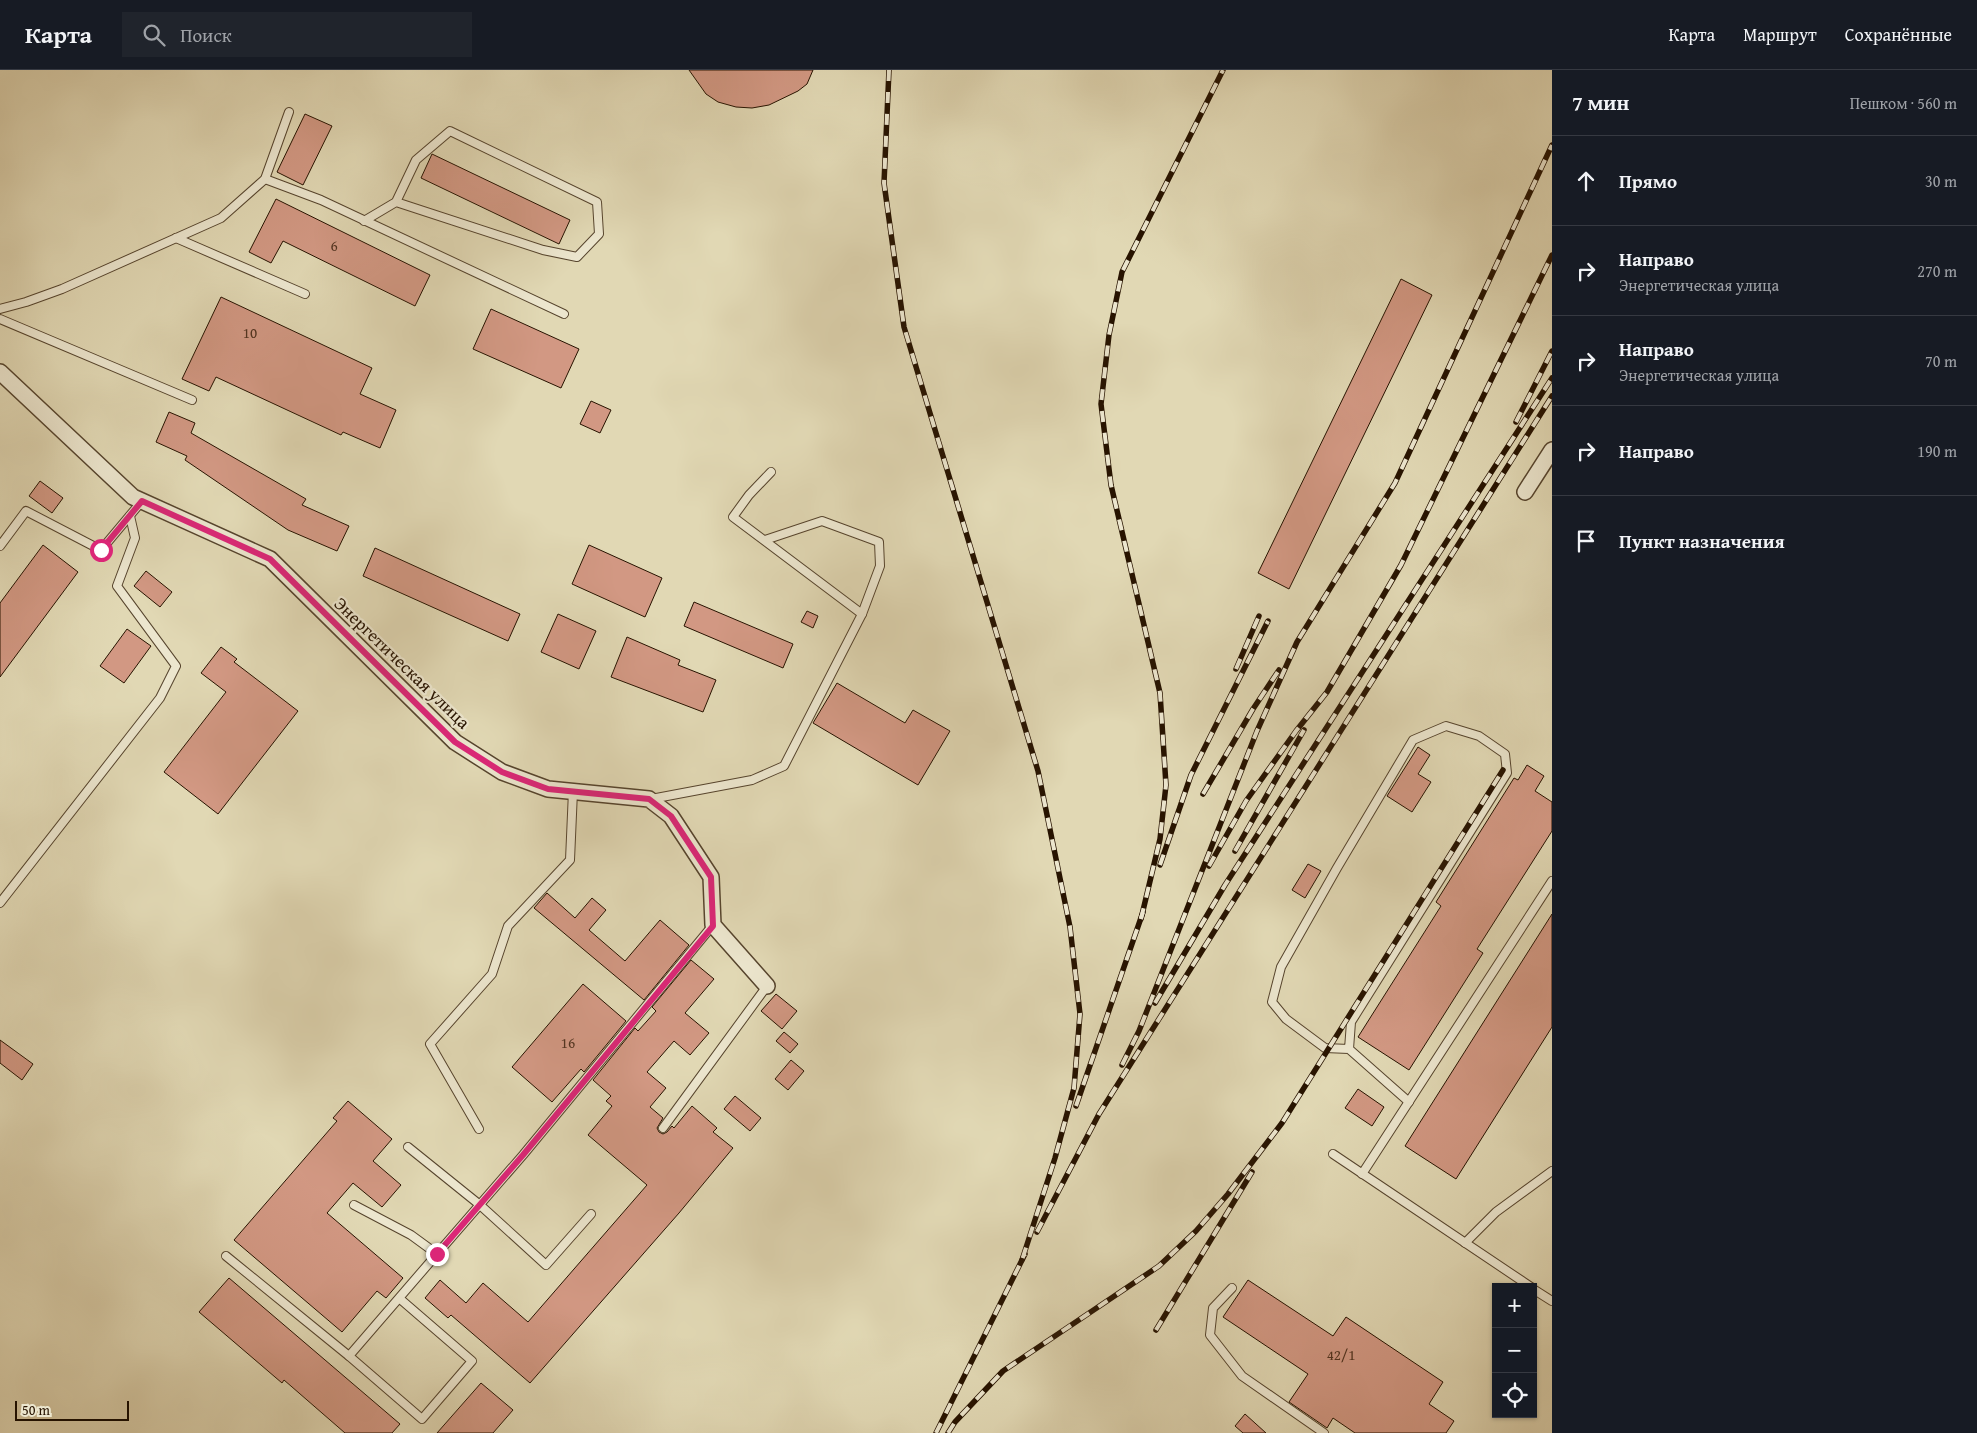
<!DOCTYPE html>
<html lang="ru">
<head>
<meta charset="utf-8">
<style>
	body { margin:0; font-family:"Gentium Book Plus",serif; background:#20242c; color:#f1f3f6 }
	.controls { position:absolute; right:15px; bottom:15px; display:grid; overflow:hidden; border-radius:0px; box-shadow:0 1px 4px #0004 }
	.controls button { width:45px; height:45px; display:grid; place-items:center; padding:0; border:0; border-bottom:1px solid #363941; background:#171b24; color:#f1f3f6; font:25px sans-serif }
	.scale { position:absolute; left:15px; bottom:12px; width:114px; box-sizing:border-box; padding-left:5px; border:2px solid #271300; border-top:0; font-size:14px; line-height:18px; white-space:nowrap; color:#271300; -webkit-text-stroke:4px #ece6ce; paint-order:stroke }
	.stop { position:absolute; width:15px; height:15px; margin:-11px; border:4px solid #db2777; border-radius:50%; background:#fff }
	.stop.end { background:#db2777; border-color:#fff; box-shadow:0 1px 5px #0008 }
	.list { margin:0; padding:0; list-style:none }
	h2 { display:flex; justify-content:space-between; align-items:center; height:65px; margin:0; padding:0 20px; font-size:21px }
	h2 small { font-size:16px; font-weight:400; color:#9ea1a6 }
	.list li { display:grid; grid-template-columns:32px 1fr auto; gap:15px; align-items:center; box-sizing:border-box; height:90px; padding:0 20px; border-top:1px solid #363941 }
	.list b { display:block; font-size:19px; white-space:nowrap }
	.list p { margin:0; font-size:16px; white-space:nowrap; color:#9ea1a6 }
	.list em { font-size:16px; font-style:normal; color:#9ea1a6 }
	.icon { flex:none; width:28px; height:28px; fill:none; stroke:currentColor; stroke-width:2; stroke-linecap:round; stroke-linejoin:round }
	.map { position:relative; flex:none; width:1552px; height:1363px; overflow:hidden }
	header { display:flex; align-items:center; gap:30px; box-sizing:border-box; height:70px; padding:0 25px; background:#171b24; border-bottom:1px solid #363941 }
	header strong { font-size:24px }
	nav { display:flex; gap:28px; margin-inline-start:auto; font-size:18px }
	.search { width:350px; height:45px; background:#20242c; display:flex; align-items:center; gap:12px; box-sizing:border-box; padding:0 18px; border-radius:0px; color:#9ea1a6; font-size:19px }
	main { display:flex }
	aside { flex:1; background:#171b24 }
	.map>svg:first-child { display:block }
	.building { fill:#d29883; stroke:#271300 }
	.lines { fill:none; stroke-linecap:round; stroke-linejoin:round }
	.lane-casing { stroke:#56442d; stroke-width:10 }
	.street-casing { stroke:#56442d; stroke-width:18 }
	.lane { stroke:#ece6ce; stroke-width:8 }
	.street { stroke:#ece6ce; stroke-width:15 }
	.rail-casing { stroke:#271300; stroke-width:5.5 }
	.rail { stroke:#ece6ce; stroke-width:4; stroke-dasharray:11; stroke-linecap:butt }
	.route { stroke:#db2777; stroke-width:6 }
	.labels { text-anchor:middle; stroke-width:4.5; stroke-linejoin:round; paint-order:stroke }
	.number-label { font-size:15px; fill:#523421 }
	.street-label { font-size:18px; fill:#271300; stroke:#ece6ce }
</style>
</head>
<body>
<header>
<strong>Карта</strong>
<div class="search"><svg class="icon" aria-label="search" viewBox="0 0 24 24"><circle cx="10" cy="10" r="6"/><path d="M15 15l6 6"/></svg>Поиск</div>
<nav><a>Карта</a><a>Маршрут</a><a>Сохранённые</a></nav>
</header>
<main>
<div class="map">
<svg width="1552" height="1363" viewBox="0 0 1552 1363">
	<rect width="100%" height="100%" fill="#e1d8b4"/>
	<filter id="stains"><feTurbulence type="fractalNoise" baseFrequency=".004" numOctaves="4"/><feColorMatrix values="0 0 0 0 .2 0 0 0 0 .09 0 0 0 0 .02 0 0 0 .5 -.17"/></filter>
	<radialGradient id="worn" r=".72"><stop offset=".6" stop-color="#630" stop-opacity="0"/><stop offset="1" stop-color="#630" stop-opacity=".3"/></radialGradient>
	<!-- building -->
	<g class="building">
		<polygon points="689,0 813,0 807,14 798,21 769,35 752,38 736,37 718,32 706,24"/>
		<polygon points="305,44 332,56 303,115 277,102"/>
		<polygon points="432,84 570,150 559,174 421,108"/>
		<polygon points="276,129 430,205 415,236 283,171 271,193 249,182"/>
		<polygon points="1401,209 1432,225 1289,519 1258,503"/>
		<polygon points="221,227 372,298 360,324 396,340 380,378 343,362 341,365 216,307 209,321 182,309"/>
		<polygon points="491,239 579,279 561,318 473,279"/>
		<polygon points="591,331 611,340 600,363 580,354"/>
		<polygon points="169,342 195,353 191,363 306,429 302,435 349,456 337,481 288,460 185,390 187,386 156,372"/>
		<polygon points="40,411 63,428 52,443 29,426"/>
		<polygon points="43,475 78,502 0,607 0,533"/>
		<polygon points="589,475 662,508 645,547 572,514"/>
		<polygon points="375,478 520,544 508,571 363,506"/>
		<polygon points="146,501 172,522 160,537 134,516"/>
		<polygon points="694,532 793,574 783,598 684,556"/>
		<polygon points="807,541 818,546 813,558 801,552"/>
		<polygon points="558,544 596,561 579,599 541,582"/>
		<polygon points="127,559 151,576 124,613 100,596"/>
		<polygon points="627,567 680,590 678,595 716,610 703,642 611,607"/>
		<polygon points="221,577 237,589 234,592 298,641 218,744 164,702 226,622 201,603"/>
		<polygon points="837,613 905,653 913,640 950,661 918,715 813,653"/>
		<polygon points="1418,677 1430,685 1418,704 1431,712 1412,742 1387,726"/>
		<polygon points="1527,695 1544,706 1535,721 1552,732 1552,761 1477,879 1483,883 1409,1000 1358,967 1441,836 1436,832 1514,708 1518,710"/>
		<polygon points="1308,794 1321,801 1305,828 1292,820"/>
		<polygon points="547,823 575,848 592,828 606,840 589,860 625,891 660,850 689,875 644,930 534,838"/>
		<polygon points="1552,844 1552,957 1456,1109 1405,1076"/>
		<polygon points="691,890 714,909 685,943 709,963 690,985 674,971 647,1002 666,1018 650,1037 663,1048 657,1058 659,1062 663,1064 667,1062 672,1056 674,1058 692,1036 717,1058 713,1062 733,1078 679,1143 530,1313 451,1245 448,1248 425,1228 440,1210 466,1233 483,1213 528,1252 647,1115 588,1065 612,1036 606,1031 611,1026 593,1010 635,958 638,961 656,941 652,937"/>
		<polygon points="583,914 626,951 584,1002 581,999 552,1032 512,997"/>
		<polygon points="776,924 797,941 782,959 761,941"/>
		<polygon points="784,962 798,974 790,983 776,971"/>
		<polygon points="0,970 33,994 22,1010 0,993"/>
		<polygon points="791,990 804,1001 788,1020 775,1009"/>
		<polygon points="1358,1019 1384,1037 1372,1056 1345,1038"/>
		<polygon points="735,1026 761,1048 750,1061 724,1039"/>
		<polygon points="348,1031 392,1069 373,1091 401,1115 382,1137 353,1113 327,1143 403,1208 386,1228 377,1221 342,1262 234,1170 337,1051 333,1048"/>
		<polygon points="229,1208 400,1354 392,1363 345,1363 284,1310 282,1313 199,1242"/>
		<polygon points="1248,1210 1333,1266 1346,1247 1443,1312 1429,1334 1454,1351 1446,1363 1355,1363 1333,1348 1327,1358 1289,1332 1308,1304 1223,1247"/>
		<polygon points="481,1313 513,1340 493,1363 437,1363"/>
		<polygon points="1245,1344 1266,1363 1243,1363 1235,1356"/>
	</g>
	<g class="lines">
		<!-- lane casing -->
		<g class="lane-casing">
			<g id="lane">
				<polyline points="265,109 321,130 564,244"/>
				<polyline points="364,151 396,132 416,90 450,61 597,132 599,164 577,187 543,180 396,132"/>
				<polyline points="176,168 305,224"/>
				<polyline points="0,239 26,232 62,219 221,148 265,109 289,42"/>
				<polyline points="0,249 192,330"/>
				<polyline points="771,402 749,425 733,447 862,544"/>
				<polyline points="0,476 26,441 101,480 142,431"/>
				<polyline points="651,729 752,710 784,696 862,544 880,496 879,472 822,451 765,470"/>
				<polyline points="0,833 160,628 176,596 117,516 135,468 130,446"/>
				<polyline points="1349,979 1325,978 1286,949 1272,932 1281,897 1337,798 1413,670 1446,656 1479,666 1505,684 1507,703 1351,952 1349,979 1409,1032"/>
				<polyline points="663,1058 767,916"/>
				<polyline points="479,1059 430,974 492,904 508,856 570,790 573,721"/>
				<polyline points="408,1077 480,1135 546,1195 591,1144"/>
				<polyline points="1333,1084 1531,1217"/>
				<polyline points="1362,1104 1552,811"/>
				<polyline points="354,1135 411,1165 437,1184 523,1085 713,855"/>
				<polyline points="1465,1173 1496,1142 1552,1101"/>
				<polyline points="226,1186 349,1286"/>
				<polyline points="1232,1218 1213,1238 1210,1265 1242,1306 1324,1363"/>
				<polyline points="1533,1219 1552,1231"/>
				<polyline points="399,1228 472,1291 422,1349 349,1286 437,1184"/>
			</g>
		</g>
		<!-- street casing -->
		<g class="street-casing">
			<g id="street">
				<polyline points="0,302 133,427 270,489 455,672 502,702 548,719 649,729 671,746 711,807 713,855 767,916"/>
				<polyline points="1525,422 1552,380"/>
			</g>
		</g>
		<!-- lane -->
		<use href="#lane" class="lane"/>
		<!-- street -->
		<use href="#street" class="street"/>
		<!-- rail casing -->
		<g class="rail-casing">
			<g id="rail">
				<polyline points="889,0 884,113 904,257 1038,701 1070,857 1080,944 1074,1018 1055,1088 1022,1190"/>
				<polyline points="1516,352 1552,281"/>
				<polyline points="1236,599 1259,546"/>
				<polyline points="1203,724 1253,639 1279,600"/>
				<polyline points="1235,781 1304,660"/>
				<polyline points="1160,795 1191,705 1268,551"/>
				<polyline points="1209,796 1246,731 1296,661 1327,622 1401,495 1552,185"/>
				<polyline points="1141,849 1160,769 1166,715 1160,623 1111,415 1101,334 1109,265 1122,202 1223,0"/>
				<polyline points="1155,933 1225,815 1552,308"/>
				<polyline points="1122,995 1139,961 1257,661 1297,572 1395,413 1552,75"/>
				<polyline points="1076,1036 1143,842"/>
				<polyline points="1037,1162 1099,1044 1552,326"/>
				<polyline points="1156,1260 1252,1102"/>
				<polyline points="936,1363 1025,1184"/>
				<polyline points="948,1363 955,1352 1003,1301 1159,1196 1196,1161 1228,1124 1282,1053 1503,700"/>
			</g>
		</g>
		<!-- rail -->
		<use href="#rail" class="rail"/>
	</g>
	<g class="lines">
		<!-- route -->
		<polyline class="route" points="101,480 142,431 270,489 455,672 502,702 548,719 649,729 671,746 711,807 713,856 523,1085 437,1184"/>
	</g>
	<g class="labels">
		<!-- number labels -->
		<g class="number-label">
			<text x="334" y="181">6</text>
			<text x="250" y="268">10</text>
			<text x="568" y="978">16</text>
			<text x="1341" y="1290">42/1</text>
		</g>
		<!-- street labels -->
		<g class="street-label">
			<text transform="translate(402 593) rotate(44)" y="6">Энергетическая улица</text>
		</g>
	</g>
	<rect width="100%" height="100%" filter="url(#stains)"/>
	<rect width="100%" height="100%" fill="url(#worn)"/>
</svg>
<div class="controls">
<button>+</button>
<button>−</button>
<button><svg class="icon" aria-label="locate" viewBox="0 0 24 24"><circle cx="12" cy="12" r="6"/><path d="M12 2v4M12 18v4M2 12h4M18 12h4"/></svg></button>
</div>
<div class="scale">50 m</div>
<div class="stop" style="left:101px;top:480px"></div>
<div class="stop end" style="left:437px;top:1184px"></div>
</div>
<aside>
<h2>7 мин<small>Пешком · 560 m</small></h2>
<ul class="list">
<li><svg class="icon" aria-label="ahead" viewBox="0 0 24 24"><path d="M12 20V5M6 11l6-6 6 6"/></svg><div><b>Прямо</b></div><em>30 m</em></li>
<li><svg class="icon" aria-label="right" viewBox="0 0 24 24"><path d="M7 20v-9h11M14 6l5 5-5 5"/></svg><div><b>Направо</b><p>Энергетическая улица</p></div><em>270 m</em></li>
<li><svg class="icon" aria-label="right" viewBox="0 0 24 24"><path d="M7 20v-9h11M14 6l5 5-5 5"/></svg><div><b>Направо</b><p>Энергетическая улица</p></div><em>70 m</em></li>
<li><svg class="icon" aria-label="right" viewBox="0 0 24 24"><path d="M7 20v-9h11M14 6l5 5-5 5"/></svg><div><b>Направо</b></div><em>190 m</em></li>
<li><svg class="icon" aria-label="arrive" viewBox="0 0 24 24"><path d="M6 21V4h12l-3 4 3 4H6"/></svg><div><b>Пункт назначения</b></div></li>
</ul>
</aside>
</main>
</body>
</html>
